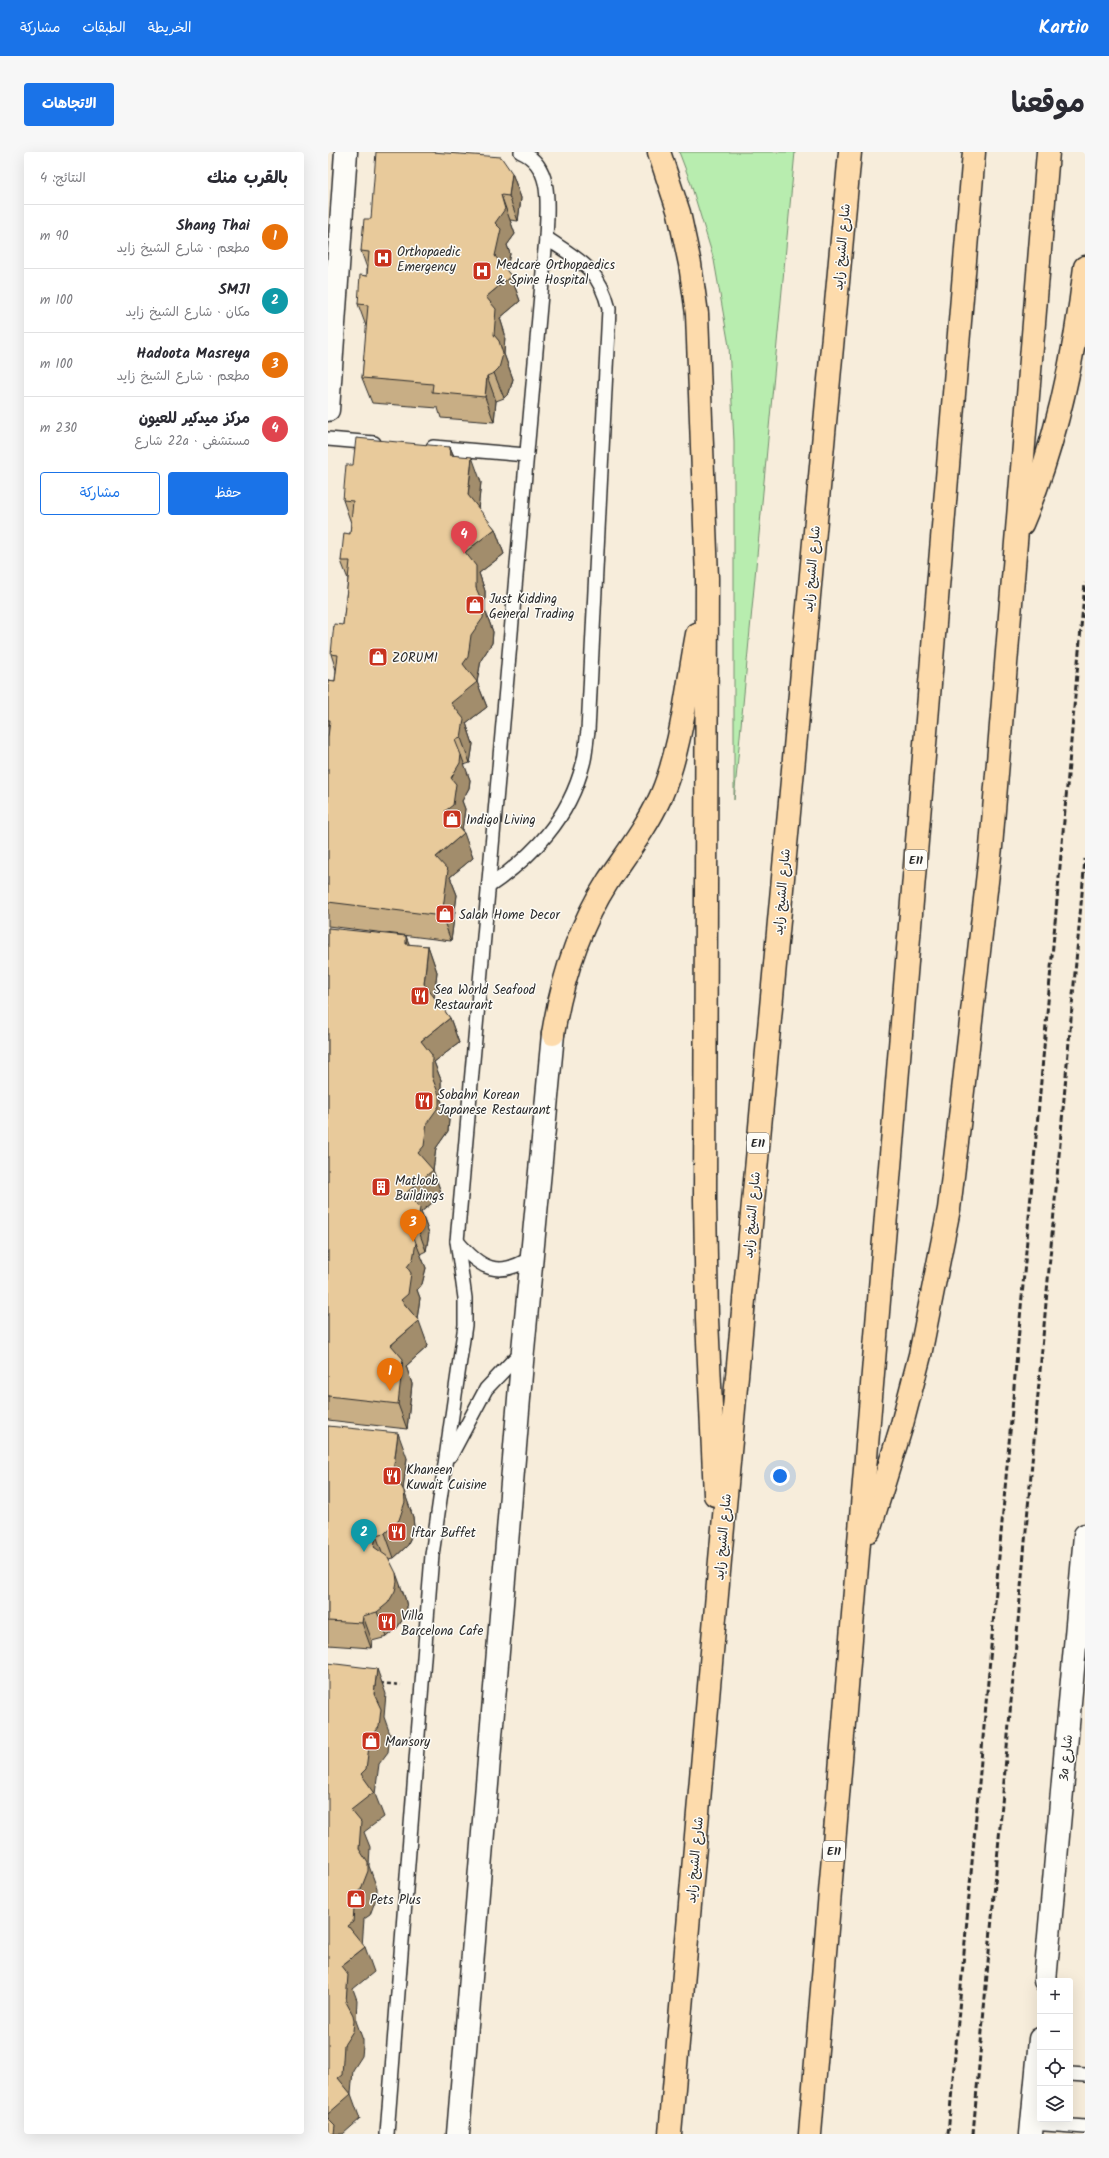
<!DOCTYPE html>
<html lang="ar">
<head>
<meta charset="utf-8">
<style>
	body { margin:0; font-family:Kalam,"Playpen Sans Arabic",sans-serif; background:#f7f7f7; color:#2b2b33; direction:rtl }
	.controls { position:absolute; right:12px; bottom:12px; display:grid; overflow:hidden; border-radius:4px; box-shadow:0 4px 16px #0002 }
	.controls button { width:36px; height:36px; display:grid; place-items:center; padding:0; border:0; border-bottom:1px solid #e1e1e2; background:#fff; color:#2b2b33; font:20px sans-serif }
	.you { position:absolute; left:452px; top:1324px; width:14px; height:14px; margin:-10px; border:3px solid #fff; border-radius:50%; background:#1a73e8; box-shadow:0 0 0 6px #1a73e833 }
	.badge { display:grid; place-items:center; width:26px; height:26px; border-radius:50%; background:#1a73e8; color:#fff; font-size:13px; font-weight:700 }
	.pin { position:absolute; translate:-50% -33px; filter:drop-shadow(0 1px 2px #0008) }
	.pin::after { content:''; position:absolute; top:21px; width:14px; height:12px; background:inherit; clip-path:polygon(0 0,100% 0,50% 100%) }
	.list { margin:0; padding:0; list-style:none }
	h2 { display:flex; justify-content:space-between; align-items:center; height:52px; margin:0; padding:0 16px; font-size:17px }
	h2 small { font-size:13px; font-weight:400; color:#7c7c81 }
	.list li { display:grid; grid-template-columns:26px 1fr auto; gap:12px; align-items:center; box-sizing:border-box; height:64px; padding:0 16px; border-top:1px solid #e1e1e2 }
	.list b { display:block; font-size:15px; white-space:nowrap }
	.list p { margin:0; font-size:13px; white-space:nowrap; color:#7c7c81 }
	.list em { font-size:13px; font-style:normal; color:#7c7c81 }
	.actions { display:flex; gap:8px; padding:12px 16px }
	.actions a { flex:1; padding:9px 0; border:1px solid #1a73e8; border-radius:4px; text-align:center; font-size:14px; color:#1a73e8 }
	.actions .main { background:#1a73e8; color:#fff }
	.icon { flex:none; width:22px; height:22px; fill:none; stroke:currentColor; stroke-width:2; stroke-linecap:round; stroke-linejoin:round }
	.map { position:relative; flex:none; width:757px; height:1982px; overflow:hidden; direction:ltr; border-radius:4px }
	header { display:flex; align-items:center; gap:24px; box-sizing:border-box; height:56px; padding:0 20px; background:#1a73e8; color:#fff }
	header strong { font-size:19px }
	nav { display:flex; gap:22px; margin-inline-start:auto; font-size:14px }
	.intro { display:flex; align-items:center; justify-content:space-between; box-sizing:border-box; height:96px; padding:0 24px }
	h1 { margin:0; font-size:28px }
	.button { padding:10px 18px; border-radius:4px; background:#1a73e8; color:#fff; font-size:14px; font-weight:700 }
	main { display:flex; gap:24px; padding:0 24px }
	aside { flex:1; background:#fff; border-radius:4px; box-shadow:0 4px 16px #0002 }
	.map>svg:first-child { display:block }
	.green { fill:#b8edaf; stroke:#728c6d }
	.lines { fill:none; stroke-linecap:round; stroke-linejoin:round }
	.lane-casing { stroke:#2b2b2b; stroke-width:16 }
	.street-casing { stroke:#2b2b2b; stroke-width:25 }
	.secondary-casing { stroke:#2b2b2b; stroke-width:25 }
	.highway-casing { stroke:#2b2b2b; stroke-width:25 }
	.path { stroke:#2b2b2b; stroke-width:2.5; stroke-dasharray:4 3; stroke-linecap:butt }
	.lane { stroke:#fdfcf7; stroke-width:13 }
	.street { stroke:#fdfcf7; stroke-width:22 }
	.secondary { stroke:#fdfcf7; stroke-width:22 }
	.highway { stroke:#fddbac; stroke-width:22 }
	.rail { stroke:#2b2b2b; stroke-width:3; stroke-dasharray:6 3; stroke-linecap:butt }
	.wall { fill:#c8ae85; stroke:#2b2b2b }
	.shaded-wall { fill:#a28d6c; stroke:#2b2b2b }
	.building { fill:#e8ca9b; stroke:#2b2b2b }
	.labels { text-anchor:middle; stroke-width:3; stroke-linejoin:round; paint-order:stroke }
	.shield { fill:#fdfcf7; stroke:#6a6a68; stroke-width:1 }
	.shield-label { font-size:12px; font-weight:bold; fill:#2b2b2b }
	.street-label { font-size:13px; fill:#2b2b2b; stroke:#fdfcf7 }
	.poi-label { font-size:13px; fill:#2b2b2b; stroke:#fdfcf7; text-anchor:start }
</style>
</head>
<body>
<header>
<strong>Kartio</strong>
<nav><a>الخريطة</a><a>الطبقات</a><a>مشاركة</a></nav>
</header>
<div class="intro"><h1>موقعنا</h1><a class="button">الاتجاهات</a></div>
<main>
<div class="map">
<svg width="757" height="1982" viewBox="0 0 757 1982">
	<rect width="100%" height="100%" fill="#f7eddb"/>
	<filter id="ink" filterUnits="userSpaceOnUse"><feTurbulence type="fractalNoise" baseFrequency=".025" numOctaves="2"/><feDisplacementMap in="SourceGraphic" scale="8" xChannelSelector="R" yChannelSelector="G"/><feConvolveMatrix kernelMatrix="1 2 1 2 8 2 1 2 1" color-interpolation-filters="sRGB"/></filter>
	<g filter="url(#ink)">
		<!-- green -->
		<polygon class="green" points="351,0 467,0 406,648 406,289 401,194 386,108 362,29"/>
		<g class="lines">
			<!-- lane casing -->
			<g class="lane-casing">
				<g id="lane">
					<polyline points="0,287 46,291"/>
					<polyline points="105,295 198,303"/>
					<path d="M160,735C205,704 241,667 255,612C258,602 258,590 260,579L281,157C271,116 251,108 218,86"/>
					<path d="M129,1089C152,1117 171,1127 204,1105"/>
					<polyline points="123,1303 158,1237 195,1198"/>
					<polyline points="742,1922 757,1923"/>
					<polyline points="704,1971 757,1975"/>
					<path d="M59,1982L104,1403L137,1173V1146L129,1089L218,86C219,57 226,14 193,0"/>
				</g>
			</g>
			<!-- street casing -->
			<g class="street-casing">
				<g id="street">
					<polyline points="0,258 18,0"/>
					<polyline points="130,1982 195,1198 225,882"/>
				</g>
			</g>
			<!-- secondary casing -->
			<g class="secondary-casing">
				<g id="secondary">
					<polyline points="717,1829 757,1383"/>
					<polyline points="703,1982 712,1887"/>
				</g>
			</g>
			<!-- highway casing -->
			<g class="highway-casing">
				<g id="highway">
					<polyline points="331,0 351,61 362,112 369,162 379,426 377,1048 379,1167 387,1343"/>
					<path d="M694,372C729,290 747,203 757,115"/>
					<path d="M225,882C234,827 250,776 280,729C299,701 319,675 333,644C354,595 359,534 369,482"/>
					<polyline points="541,1379 573,1276 592,1203 621,1057 630,982 663,695 720,0"/>
					<polyline points="342,1982 392,1408 522,0"/>
					<polyline points="482,1982 646,0"/>
				</g>
			</g>
			<!-- path -->
			<polyline class="path" points="52,1531 73,1533"/>
			<!-- lane -->
			<use href="#lane" class="lane"/>
			<!-- street -->
			<use href="#street" class="street"/>
			<!-- secondary -->
			<use href="#secondary" class="secondary"/>
			<!-- highway -->
			<use href="#highway" class="highway"/>
			<!-- rail -->
			<g class="rail">
				<polyline points="620,1982 757,431"/>
				<polyline points="645,1982 757,707"/>
			</g>
		</g>
		<!-- wall -->
		<g class="wall">
			<polygon points="184,21 193,46 190,69 182,68 187,82 179,93 182,102 178,118 183,124 192,149 172,166 177,182 176,202 185,227 181,241 176,246 168,249 166,270 113,266 110,256 44,251 34,226 39,177 30,152 39,124 39,116 33,99 43,67"/>
			<polygon points="122,295 126,304 153,330 150,357 167,377 176,402 151,421 157,439 157,458 165,480 164,491 153,508 149,530 159,555 138,571 145,592 142,611 136,613 142,628 141,636 134,649 137,657 134,678 145,706 122,725 129,743 123,789 0,774 0,528 7,529 8,518 3,502 15,473 20,427 13,409 22,382 23,371 15,348 25,313"/>
			<polygon points="0,776 82,793 100,794 109,820 106,845 122,866 131,891 106,910 113,928 113,948 121,968 120,979 108,996 105,1018 114,1043 93,1060 101,1081 98,1099 92,1102 98,1116 94,1132 89,1138 92,1146 89,1167 100,1194 78,1214 84,1232 79,1277 0,1268"/>
			<polygon points="0,1274 79,1306 75,1337 85,1365 86,1375 80,1393 66,1406 61,1407 77,1446 79,1455 77,1464 69,1476 59,1485 44,1489 43,1496 0,1493"/>
		</g>
		<!-- shaded-wall -->
		<g class="shaded-wall">
			<polygon points="184,21 193,46 190,69 181,44"/>
			<polygon points="173,43 187,82 179,93 182,102 176,129 167,104 167,71"/>
			<polygon points="183,124 192,149 172,166 177,182 176,202 185,227 181,241 176,246 166,221 158,145"/>
			<polygon points="159,224 168,249 166,270 157,245"/>
			<polygon points="122,295 132,320 122,303"/>
			<polygon points="144,305 153,330 149,368 140,343"/>
			<polygon points="167,377 176,402 151,421 157,439 157,458 165,480 164,491 153,508 149,530 159,555 138,571 145,592 142,611 133,586 123,551 135,512 148,436 137,400"/>
			<polygon points="133,603 142,628 141,636 134,649 137,657 134,678 117,659 123,626"/>
			<polygon points="136,681 145,706 122,725 129,743 123,789 114,764 108,705"/>
			<polygon points="78,784 88,809 78,792"/>
			<polygon points="100,794 109,820 105,857 96,832"/>
			<polygon points="122,866 131,891 106,910 113,928 113,948 121,968 120,979 108,996 105,1018 114,1043 93,1060 101,1081 98,1099 89,1074 79,1040 90,1001 104,925 93,889"/>
			<polygon points="88,1091 98,1116 94,1132 89,1138 92,1146 89,1167 73,1148 79,1115"/>
			<polygon points="91,1169 100,1194 78,1214 84,1232 79,1277 70,1252 63,1193"/>
			<polygon points="70,1281 79,1306 74,1345 65,1320"/>
			<polygon points="76,1339 85,1365 86,1375 80,1393 66,1406 57,1381"/>
			<polygon points="48,1383 57,1408 46,1395"/>
			<polygon points="68,1421 77,1446 79,1455 77,1464 69,1476 59,1485 49,1460"/>
			<polygon points="35,1464 44,1489 43,1496 34,1471"/>
			<polygon points="49,1517 58,1542 56,1565 62,1582 60,1600 51,1612 47,1642 56,1665 36,1680 42,1695 41,1714 49,1736 49,1744 42,1763 36,1767 34,1795 20,1774 27,1742 31,1697 23,1658 33,1622 46,1542"/>
			<polygon points="37,1795 46,1820 25,1837 29,1848 28,1869 35,1888 35,1894 34,1904 25,1918 23,1942 32,1967 15,1982 5,1982 0,1969 0,1962 10,1926 18,1850 13,1814"/>
		</g>
		<!-- building -->
		<g class="building">
			<polygon points="48,0 104,0 173,5 184,21 181,44 173,43 177,57 167,71 173,77 167,104 183,124 158,145 168,157 166,183 171,189 175,202 171,216 166,221 159,224 157,245 104,240 105,232 34,226 40,153 30,152 32,123 39,124 41,100 33,99 36,67 43,67"/>
			<polygon points="28,286 122,295 122,303 144,305 140,343 167,377 137,400 148,414 148,436 156,454 155,466 143,483 140,505 135,512 149,530 123,551 136,567 133,586 127,588 133,603 132,611 123,626 128,632 125,653 117,659 136,681 108,705 120,718 114,764 0,750 0,585 2,568 0,568 0,528 7,529 10,503 3,502 6,472 15,473 22,409 13,409 16,381 22,382 25,349 15,348 18,313 25,313"/>
			<polygon points="0,776 78,784 78,792 100,794 96,832 122,866 93,889 104,903 104,925 111,943 111,954 99,971 96,994 90,1001 105,1018 79,1040 92,1056 89,1074 83,1077 88,1091 85,1107 79,1115 83,1121 80,1142 73,1148 91,1169 63,1193 75,1207 70,1252 0,1244"/>
			<polygon points="0,1274 70,1281 65,1320 76,1339 77,1350 71,1368 57,1381 48,1383 46,1395 60,1405 68,1421 69,1430 67,1439 60,1451 49,1460 35,1464 34,1471 0,1469"/>
			<polygon points="0,1511 49,1517 46,1542 53,1557 51,1575 42,1587 38,1617 33,1622 46,1640 23,1658 33,1670 31,1697 40,1711 40,1719 33,1737 27,1742 25,1770 20,1774 37,1795 13,1814 20,1823 18,1850 25,1863 26,1869 25,1879 16,1893 14,1923 10,1926 23,1942 0,1962"/>
			<polygon points="0,1966 7,1973 6,1982 0,1982"/>
		</g>
	</g>
	<!-- icons -->
	<defs>
		<g id="hospital-square" transform="scale(1)"><rect x="-9" y="-9" width="18" height="18" rx="4" fill="#c8321e" stroke="#fdfcf7"/><path d="M-5-5h3v3.5h4V-5h3V5h-3V1.5h-4V5h-3Z" fill="#fff"/></g>
		<g id="shop-square" transform="scale(1)"><rect x="-9" y="-9" width="18" height="18" rx="4" fill="#c8321e" stroke="#fdfcf7"/><path d="M-5-2.5h2.3a2.7 3.5 0 0 1 5.4 0H5L5.5 6h-11ZM-1.5-2.5h3a1.5 2.3 0 0 0-3 0Z" fill="#fff"/></g>
		<g id="restaurant-square" transform="scale(1)"><rect x="-9" y="-9" width="18" height="18" rx="4" fill="#c8321e" stroke="#fdfcf7"/><path d="M-5-6h1v4h1v-4h1v4h1v-4h1v5L-1.5 .5V6h-2V.5L-5-1ZM5-6V6H3V1.5H1.5Q1.5-4 5-6Z" fill="#fff"/></g>
		<g id="building-square" transform="scale(1)"><rect x="-9" y="-9" width="18" height="18" rx="4" fill="#c8321e" stroke="#fdfcf7"/><path d="M-4-6H4V6H1V3H-1V6H-4ZM-2.5-4.3h1.7v1.8h-1.7ZM.8-4.3h1.7v1.8H.8ZM-2.5-1h1.7V.8h-1.7ZM.8-1h1.7V.8H.8Z" fill="#fff"/></g>
	</defs>
	<g fill-rule="evenodd">
		<use href="#hospital-square" x="55" y="106"/>
		<use href="#hospital-square" x="154" y="119"/>
		<use href="#shop-square" x="147" y="453"/>
		<use href="#shop-square" x="50" y="505"/>
		<use href="#shop-square" x="124" y="667"/>
		<use href="#shop-square" x="117" y="762"/>
		<use href="#restaurant-square" x="92" y="844"/>
		<use href="#restaurant-square" x="96" y="949"/>
		<use href="#building-square" x="53" y="1035"/>
		<use href="#restaurant-square" x="64" y="1324"/>
		<use href="#restaurant-square" x="69" y="1380"/>
		<use href="#restaurant-square" x="59" y="1470"/>
		<use href="#shop-square" x="43" y="1589"/>
		<use href="#shop-square" x="28" y="1747"/>
	</g>
	<g class="labels">
		<!-- shield labels -->
		<g class="shield">
			<rect x="577" y="698" width="22" height="20" rx="3"/>
			<rect x="419" y="981" width="22" height="20" rx="3"/>
			<rect x="495" y="1689" width="22" height="20" rx="3"/>
		</g>
		<g class="shield-label">
			<text x="588" y="712">E11</text>
			<text x="430" y="995">E11</text>
			<text x="506" y="1703">E11</text>
		</g>
		<!-- street labels -->
		<g class="street-label">
			<text transform="translate(513 95) rotate(-85)" y="5">شارع الشيخ زايد</text>
			<text transform="translate(483 417) rotate(-85)" y="5">شارع الشيخ زايد</text>
			<text transform="translate(453 740) rotate(-85)" y="5">شارع الشيخ زايد</text>
			<text transform="translate(423 1063) rotate(-85)" y="5">شارع الشيخ زايد</text>
			<text transform="translate(394 1385) rotate(-85)" y="5">شارع الشيخ زايد</text>
			<text transform="translate(737 1606) rotate(-85)" y="5">3a شارع</text>
			<text transform="translate(366 1708) rotate(-85)" y="5">شارع الشيخ زايد</text>
		</g>
		<!-- poi labels -->
		<g class="poi-label">
			<text x="69" y="104">Orthopaedic<tspan x="69" dy="15">Emergency</tspan></text>
			<text x="168" y="117">Medcare Orthopaedics<tspan x="168" dy="15">&amp; Spine Hospital</tspan></text>
			<text x="161" y="451">Just Kidding<tspan x="161" dy="15">General Trading</tspan></text>
			<text x="64" y="510">ZORUMI</text>
			<text x="138" y="672">Indigo Living</text>
			<text x="131" y="767">Salah Home Decor</text>
			<text x="106" y="842">Sea World Seafood<tspan x="106" dy="15">Restaurant</tspan></text>
			<text x="110" y="947">Sobahn Korean<tspan x="110" dy="15">Japanese Restaurant</tspan></text>
			<text x="67" y="1033">Matloob<tspan x="67" dy="15">Buildings</tspan></text>
			<text x="78" y="1322">Khaneen<tspan x="78" dy="15">Kuwait Cuisine</tspan></text>
			<text x="83" y="1385">Iftar Buffet</text>
			<text x="73" y="1468">Villa<tspan x="73" dy="15">Barcelona Cafe</tspan></text>
			<text x="57" y="1594">Mansory</text>
			<text x="42" y="1752">Pets Plus</text>
		</g>
	</g>
</svg>
<div class="controls">
<button>+</button>
<button>−</button>
<button><svg class="icon" aria-label="locate" viewBox="0 0 24 24"><circle cx="12" cy="12" r="6"/><path d="M12 2v4M12 18v4M2 12h4M18 12h4"/></svg></button>
<button><svg class="icon" aria-label="layers" viewBox="0 0 24 24"><path d="M12 4l9 5-9 5-9-5zM3 14l9 5 9-5"/></svg></button>
</div>
<div class="you"></div>
<div class="pin badge" style="left:62px;top:1239px;background:#e8710a">1</div>
<div class="pin badge" style="left:36px;top:1400px;background:#0f9aa8">2</div>
<div class="pin badge" style="left:85px;top:1090px;background:#e8710a">3</div>
<div class="pin badge" style="left:136px;top:402px;background:#e0444e">4</div>
</div>
<aside>
<h2>بالقرب منك<small>النتائج: 4</small></h2>
<ul class="list">
<li><span class="badge" style="background:#e8710a">1</span><div><b>Shang Thai</b><p>مطعم · شارع الشيخ زايد</p></div><em>90 m</em></li>
<li><span class="badge" style="background:#0f9aa8">2</span><div><b>SMJ1</b><p>مكان · شارع الشيخ زايد</p></div><em>100 m</em></li>
<li><span class="badge" style="background:#e8710a">3</span><div><b>Hadoota Masreya</b><p>مطعم · شارع الشيخ زايد</p></div><em>100 m</em></li>
<li><span class="badge" style="background:#e0444e">4</span><div><b>مركز ميدكير للعيون</b><p>مستشفى · 22a شارع</p></div><em>230 m</em></li>
</ul>
<div class="actions"><a class="main">حفظ</a><a>مشاركة</a></div>
</aside>
</main>
</body>
</html>
